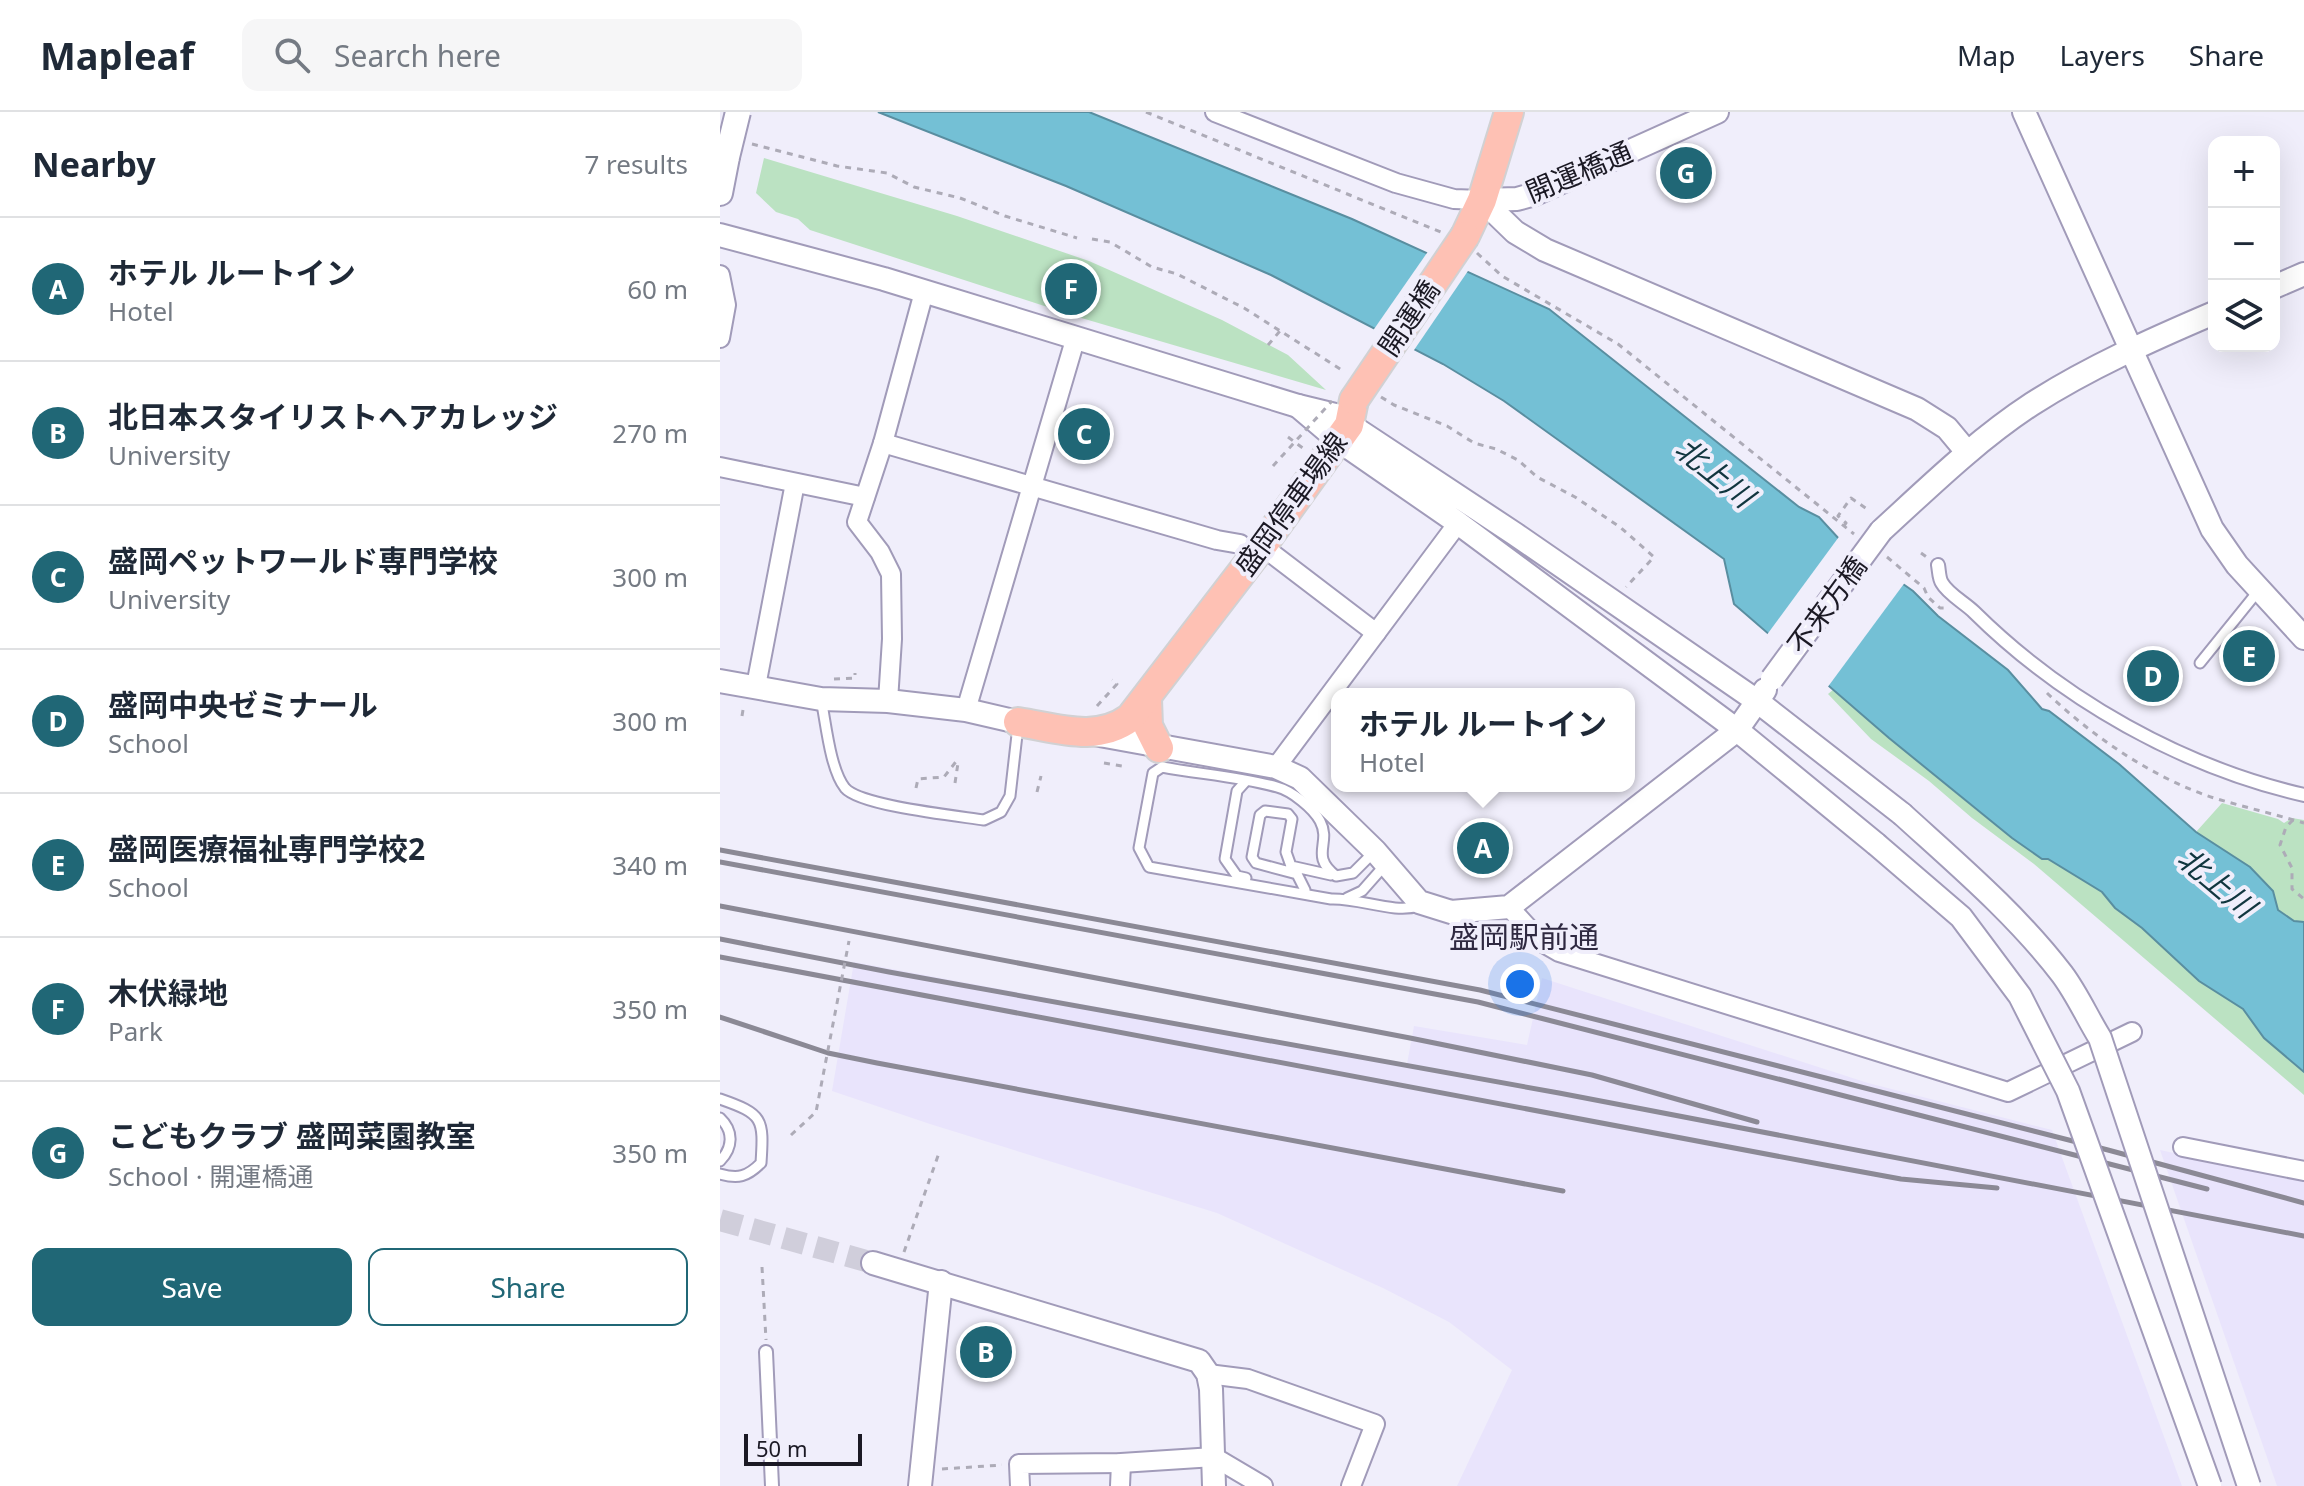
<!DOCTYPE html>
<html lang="en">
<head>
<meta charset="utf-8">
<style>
	body { margin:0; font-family:"Noto Sans","Noto Sans JP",sans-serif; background:#f6f6f7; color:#1f2937 }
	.controls { position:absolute; right:24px; top:24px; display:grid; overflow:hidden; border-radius:16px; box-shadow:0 8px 32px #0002 }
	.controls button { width:72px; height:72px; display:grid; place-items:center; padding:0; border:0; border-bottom:2px solid #e0e1e3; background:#fff; color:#1f2937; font:40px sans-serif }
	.scale { position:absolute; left:24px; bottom:20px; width:118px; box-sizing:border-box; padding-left:8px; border:4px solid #1b1924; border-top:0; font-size:22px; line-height:28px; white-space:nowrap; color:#1b1924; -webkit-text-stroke:6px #f0eefb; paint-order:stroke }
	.you { position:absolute; left:800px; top:872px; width:28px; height:28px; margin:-20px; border:6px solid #fff; border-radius:50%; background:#1a73e8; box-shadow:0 0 0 12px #1a73e833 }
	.badge { display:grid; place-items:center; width:52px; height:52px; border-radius:50%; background:#206776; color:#fff; font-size:26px; font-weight:700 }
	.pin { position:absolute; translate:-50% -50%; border:4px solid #fff; box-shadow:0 2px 8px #0006 }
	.popup { position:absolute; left:611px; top:576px; width:304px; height:104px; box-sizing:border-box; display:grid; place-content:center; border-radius:16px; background:#fff; filter:drop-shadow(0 2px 6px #0005); font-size:26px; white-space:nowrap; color:#747a83 }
	.popup b { font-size:30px; color:#1f2937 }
	.popup::after { content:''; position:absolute; left:50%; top:100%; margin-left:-16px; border:16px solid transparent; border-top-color:#fff }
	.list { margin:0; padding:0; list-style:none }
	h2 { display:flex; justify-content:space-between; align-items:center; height:104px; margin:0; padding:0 32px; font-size:34px }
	h2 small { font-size:26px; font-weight:400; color:#747a83 }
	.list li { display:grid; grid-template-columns:52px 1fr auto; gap:24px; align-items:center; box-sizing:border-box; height:144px; padding:0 32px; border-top:2px solid #e0e1e3 }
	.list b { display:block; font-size:30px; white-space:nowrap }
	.list p { margin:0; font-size:26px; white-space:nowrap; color:#747a83 }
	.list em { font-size:26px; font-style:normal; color:#747a83 }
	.actions { display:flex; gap:16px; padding:24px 32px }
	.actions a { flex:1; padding:18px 0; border:2px solid #206776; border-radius:16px; text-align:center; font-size:28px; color:#206776 }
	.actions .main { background:#206776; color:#fff }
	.icon { flex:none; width:44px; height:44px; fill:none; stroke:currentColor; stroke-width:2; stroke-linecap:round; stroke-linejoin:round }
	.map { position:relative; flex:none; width:1584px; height:1374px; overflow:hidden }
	header { display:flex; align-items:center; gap:48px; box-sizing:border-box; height:112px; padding:0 40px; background:#fff; border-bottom:2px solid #e0e1e3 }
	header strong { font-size:38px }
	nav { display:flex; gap:44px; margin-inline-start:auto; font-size:28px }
	.search { width:560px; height:72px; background:#f6f6f7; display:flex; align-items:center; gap:20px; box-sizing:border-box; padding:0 28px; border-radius:16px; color:#747a83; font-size:30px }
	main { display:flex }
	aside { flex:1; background:#fff }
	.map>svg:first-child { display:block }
	.built { fill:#e9e4fc }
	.green { fill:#bbe2c2 }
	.water { fill:#74c0d5; stroke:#598ea0; stroke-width:2 }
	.pier { fill:#f0eefb }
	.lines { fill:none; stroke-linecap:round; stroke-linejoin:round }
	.tertiary-tunnel { stroke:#d0cedb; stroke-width:22; stroke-dasharray:22 11; stroke-linecap:butt }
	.service-casing { stroke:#a19bb9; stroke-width:13 }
	.pedestrian-casing { stroke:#a19bb9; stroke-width:16 }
	.minor-casing { stroke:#a19bb9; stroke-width:22 }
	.tertiary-casing { stroke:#a19bb9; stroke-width:26 }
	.secondary-casing { stroke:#a19bb9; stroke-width:28 }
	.primary-casing { stroke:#d1d1d3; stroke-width:32 }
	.path { stroke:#adabb7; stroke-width:3; stroke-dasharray:6 6; stroke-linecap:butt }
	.service { stroke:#fff; stroke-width:9 }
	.pedestrian { stroke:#fff; stroke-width:12 }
	.minor { stroke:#fff; stroke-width:18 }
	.tertiary { stroke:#fff; stroke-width:22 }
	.secondary { stroke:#fff; stroke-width:24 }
	.primary { stroke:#fec1b4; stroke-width:28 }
	.rail { stroke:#8b8995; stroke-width:5 }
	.tertiary-bridge-casing { stroke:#a19bb9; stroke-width:26; stroke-linecap:butt }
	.secondary-bridge-casing { stroke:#a19bb9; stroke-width:28; stroke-linecap:butt }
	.primary-bridge-casing { stroke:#d1d1d3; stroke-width:32; stroke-linecap:butt }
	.path-bridge { stroke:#adabb7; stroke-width:3; stroke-dasharray:6 6; stroke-linecap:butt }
	.tertiary-bridge { stroke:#fff; stroke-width:22 }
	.secondary-bridge { stroke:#fff; stroke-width:24 }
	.primary-bridge { stroke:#fec1b4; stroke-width:28 }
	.labels { text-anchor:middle; stroke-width:8; stroke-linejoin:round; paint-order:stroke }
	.street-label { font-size:28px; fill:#1b1924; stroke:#f0eefb }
	.water-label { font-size:30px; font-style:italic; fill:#11363f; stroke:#f0eefb }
	.neighbourhood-label { font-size:30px; fill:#2f2941; stroke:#f0eefb }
</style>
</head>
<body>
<header>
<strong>Mapleaf</strong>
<div class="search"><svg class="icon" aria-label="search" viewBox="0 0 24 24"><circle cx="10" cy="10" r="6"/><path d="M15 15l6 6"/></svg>Search here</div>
<nav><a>Map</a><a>Layers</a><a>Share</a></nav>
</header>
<main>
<aside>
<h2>Nearby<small>7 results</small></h2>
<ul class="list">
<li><span class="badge">A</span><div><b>ホテル ルートイン</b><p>Hotel</p></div><em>60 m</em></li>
<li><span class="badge">B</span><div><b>北日本スタイリストヘアカレッジ</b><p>University</p></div><em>270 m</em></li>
<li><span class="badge">C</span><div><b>盛岡ペットワールド専門学校</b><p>University</p></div><em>300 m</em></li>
<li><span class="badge">D</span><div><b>盛岡中央ゼミナール</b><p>School</p></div><em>300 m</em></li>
<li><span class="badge">E</span><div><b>盛岡医療福祉専門学校2</b><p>School</p></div><em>340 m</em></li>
<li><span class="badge">F</span><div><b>木伏緑地</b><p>Park</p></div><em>350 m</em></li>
<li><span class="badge">G</span><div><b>こどもクラブ 盛岡菜園教室</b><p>School · 開運橋通</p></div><em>350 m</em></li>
</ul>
<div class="actions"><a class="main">Save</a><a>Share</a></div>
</aside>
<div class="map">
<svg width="1584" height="1374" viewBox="0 0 1584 1374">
	<rect width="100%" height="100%" fill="#f0eefb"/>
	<!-- built -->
	<g class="built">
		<polygon points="134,850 687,952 694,914 807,933 822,866 1148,971 1332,1018 1462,1374 737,1374 792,1258 729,1210 663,1176 497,1101 210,1012 112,979"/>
		<polygon points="1440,1038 1584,1069 1584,1374 1557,1374"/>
	</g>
	<!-- green -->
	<g class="green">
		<polygon points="44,46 237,104 369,149 502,208 568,243 606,278 358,205 90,118 78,107 56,100 36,81"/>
		<path d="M1114,577C1143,601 1305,746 1328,746L1382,780L1395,796L1422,816L1479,869L1523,897L1544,926L1584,960V983L1314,752L1252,706L1209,669L1151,627L1108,582Z"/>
		<polygon points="1502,691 1558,707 1564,711 1572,706 1584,708 1584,810 1574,809 1558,798 1552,779 1476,720"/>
	</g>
	<!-- water -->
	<polygon class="water" points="158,0 369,0 632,107 829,197 1079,395 1099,405 1120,428 1193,479 1218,504 1288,558 1322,597 1329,599 1399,652 1476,720 1530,755 1553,779 1558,798 1574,809 1584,810 1584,960 1544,926 1523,897 1479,869 1422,816 1395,796 1382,780 1328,747 1322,747 1292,726 1169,626 1014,492 1004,447 784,289 723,252 551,163 346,74"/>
	<!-- pier -->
	<g class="pier">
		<polygon points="709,138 750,156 692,241 652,220"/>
		<polygon points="1121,422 1186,469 1107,576 1046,524"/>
	</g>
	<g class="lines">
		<!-- tertiary-tunnel -->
		<polyline class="tertiary-tunnel" points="0,1108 153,1151"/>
		<!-- service casing -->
		<g class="service-casing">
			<g id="service">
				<polyline points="1480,551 1539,478"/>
				<path d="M101,587C106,611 110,657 125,676C140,694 238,704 264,708L281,700L290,684L298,614"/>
				<polyline points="526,669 517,679 505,747 517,764 526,766"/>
				<path d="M655,739L633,761L616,764C589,743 612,732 600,709C593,696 572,679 557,675C521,665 480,662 442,655L433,661L419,736L429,755L611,787C641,786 673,802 699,794"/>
				<polyline points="585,778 577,762 536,751 532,745 540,703 545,699 568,702 572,707 566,740 571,754 611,763"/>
				<polyline points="627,786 642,779 665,753"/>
				<path d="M0,987C43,1002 44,1006 41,1051C27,1065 18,1067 0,1062"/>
				<path d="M0,1006C14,1019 13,1036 0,1049"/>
			</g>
		</g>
		<!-- pedestrian casing -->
		<g class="pedestrian-casing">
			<g id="pedestrian">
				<path d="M1218,453C1219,458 1219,467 1222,471C1228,482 1245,491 1254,500C1343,588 1462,655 1584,683"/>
				<polyline points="46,1240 52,1374"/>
			</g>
		</g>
		<!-- minor casing -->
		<g class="minor-casing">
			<g id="minor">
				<polyline points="495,0 676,71 734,87 762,88"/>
				<polyline points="0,163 6,193 0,226"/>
				<polyline points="163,331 497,428 520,432"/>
				<polyline points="0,355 145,385"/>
				<polyline points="542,434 656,521"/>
				<polyline points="36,574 75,371"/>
				<polyline points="168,589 172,527 171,462 160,440 137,410 163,331 204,180"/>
				<polyline points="246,598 355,228"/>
				<polyline points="556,655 738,411"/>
				<polyline points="789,795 820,829 839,840 1288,980 1412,920"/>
				<polyline points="1463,1035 1584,1059"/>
				<polyline points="488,1262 528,1267 655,1312 631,1374"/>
				<polyline points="300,1374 299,1352 401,1351 494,1345 543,1374"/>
				<polyline points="400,1374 401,1351"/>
			</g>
		</g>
		<!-- tertiary casing -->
		<g class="tertiary-casing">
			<g id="tertiary">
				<polyline points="1304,0 1492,417 1517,453 1584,526"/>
				<polyline points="762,88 795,120 825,138 1197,297 1227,316 1247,340"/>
				<polyline points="762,88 797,87 815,82 997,0"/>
				<polyline points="0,123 164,167 578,294"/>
				<polyline points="1554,175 1584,162"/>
				<path d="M1161,419C1209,375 1257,328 1312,292C1368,256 1433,227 1494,201"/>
				<polyline points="0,569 101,587 168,589 246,598 298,610"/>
				<polyline points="374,622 556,655 580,666 655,739 699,790 731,800 789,795 1017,618 1045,578"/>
				<polyline points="1156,732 1017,618 738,411 618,328 578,294 615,303 795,422 1037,589 1182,702"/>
				<polyline points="153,1151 479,1249 488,1262 491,1277 494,1374"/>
				<polyline points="200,1374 221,1170"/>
			</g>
		</g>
		<!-- secondary casing -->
		<g class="secondary-casing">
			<polyline id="secondary" points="0,81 7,45"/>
		</g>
		<!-- primary casing -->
		<g class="primary-casing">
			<g id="primary">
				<polyline points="745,124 762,88 789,0"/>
				<polyline points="427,587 428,614 439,636"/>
				<path d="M298,610C337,616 376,631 410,606L542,434L629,313L634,288"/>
			</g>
		</g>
		<!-- path -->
		<g class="path">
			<polyline points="426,0 723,121"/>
			<polyline points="32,32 117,54 167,61 194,75 240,86 285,104 357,126"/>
			<polyline points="372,127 390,130 432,155 457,162 524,196 625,260"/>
			<polyline points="757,141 782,164 898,232 1134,422"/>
			<polyline points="548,233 560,219"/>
			<polyline points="661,285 674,293 727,314 754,331 776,337 798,348 817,365 855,385 900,415 934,445 906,475"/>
			<polyline points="568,325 584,337"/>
			<polyline points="1124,414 1126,411 1118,404 1131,386 1147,397"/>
			<polyline points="1201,441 1208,446"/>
			<polyline points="1167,445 1204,476 1208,485 1220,496 1226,496"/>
			<polyline points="114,567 135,566 135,561"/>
			<path d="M1327,581C1373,625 1433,666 1494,686C1524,695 1554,702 1584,711"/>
			<polyline points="377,594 397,572 392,568"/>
			<polyline points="22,604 23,598"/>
			<polyline points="384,651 402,654"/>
			<polyline points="235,671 238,651"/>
			<polyline points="196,676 198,667 224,665 238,647"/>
			<polyline points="317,680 321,664"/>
			<polyline points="1573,708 1566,715 1560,733 1572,756 1572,777 1584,787"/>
			<polyline points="184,1140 219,1041"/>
			<polyline points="42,1155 46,1228"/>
			<polyline points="222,1357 282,1353"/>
		</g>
		<!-- service -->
		<use href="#service" class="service"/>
		<!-- pedestrian -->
		<use href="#pedestrian" class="pedestrian"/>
		<!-- minor -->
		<use href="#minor" class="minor"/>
		<!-- tertiary -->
		<use href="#tertiary" class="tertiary"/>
		<!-- secondary -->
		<use href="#secondary" class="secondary"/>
		<!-- primary -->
		<use href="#primary" class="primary"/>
		<!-- rail -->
		<g class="rail">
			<polyline points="0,738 760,878 1388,1038 1584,1091"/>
			<polyline points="0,750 758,890 1487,1077"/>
			<polyline points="0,794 690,926 872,963 1037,1010"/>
			<polyline points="0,827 169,860 839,981 1584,1124"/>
			<polyline points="0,845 1110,1054 1181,1067 1277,1076"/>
			<polyline points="0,905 108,941 157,951 843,1079"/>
		</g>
		<!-- tertiary-bridge casing -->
		<g class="tertiary-bridge-casing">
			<g id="tertiary-bridge">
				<polyline points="1052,567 1161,419"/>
				<path d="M1182,702C1238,753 1296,802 1342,862C1357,882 1367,905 1380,926L1529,1374"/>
				<polyline points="1156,732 1241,805 1300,884 1348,979 1490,1374"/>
			</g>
		</g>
		<!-- secondary-bridge casing -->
		<g class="secondary-bridge-casing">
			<polyline id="secondary-bridge" points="7,45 18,0"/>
		</g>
		<!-- primary-bridge casing -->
		<g class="primary-bridge-casing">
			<polyline id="primary-bridge" points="634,288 745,124"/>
		</g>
		<!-- path-bridge -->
		<g class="path-bridge">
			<polyline points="553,354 612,289"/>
			<polyline points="71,1023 96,1000 129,829"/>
		</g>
		<!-- tertiary-bridge -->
		<use href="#tertiary-bridge" class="tertiary-bridge"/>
		<!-- secondary-bridge -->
		<use href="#secondary-bridge" class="secondary-bridge"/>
		<!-- primary-bridge -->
		<use href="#primary-bridge" class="primary-bridge"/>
	</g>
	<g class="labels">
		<!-- street labels -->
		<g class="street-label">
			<text transform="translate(859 60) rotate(-23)" y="10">開運橋通</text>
			<text transform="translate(689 206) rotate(-56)" y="10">開運橋</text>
			<text transform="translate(571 392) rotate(-54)" y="10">盛岡停車場線</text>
			<text transform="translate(1107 493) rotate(-54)" y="10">不来方橋</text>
		</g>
		<!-- water labels -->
		<g class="water-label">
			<text transform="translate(994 361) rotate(39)" y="10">北上川</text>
			<text transform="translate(1496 771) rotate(40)" y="10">北上川</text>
		</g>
		<!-- neighbourhood labels -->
		<g class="neighbourhood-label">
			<text x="804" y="836">盛岡駅前通</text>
		</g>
	</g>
</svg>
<div class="controls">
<button>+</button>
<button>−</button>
<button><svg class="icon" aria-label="layers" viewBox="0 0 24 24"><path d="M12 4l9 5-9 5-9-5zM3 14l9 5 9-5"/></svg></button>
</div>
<div class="scale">50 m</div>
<div class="you"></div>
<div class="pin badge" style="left:763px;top:736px">A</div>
<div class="popup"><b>ホテル ルートイン</b>Hotel</div>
<div class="pin badge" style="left:266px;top:1240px">B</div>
<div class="pin badge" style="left:364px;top:322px">C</div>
<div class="pin badge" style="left:1433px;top:564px">D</div>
<div class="pin badge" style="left:1529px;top:544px">E</div>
<div class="pin badge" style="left:351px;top:177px">F</div>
<div class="pin badge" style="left:966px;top:61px">G</div>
</div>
</main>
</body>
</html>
